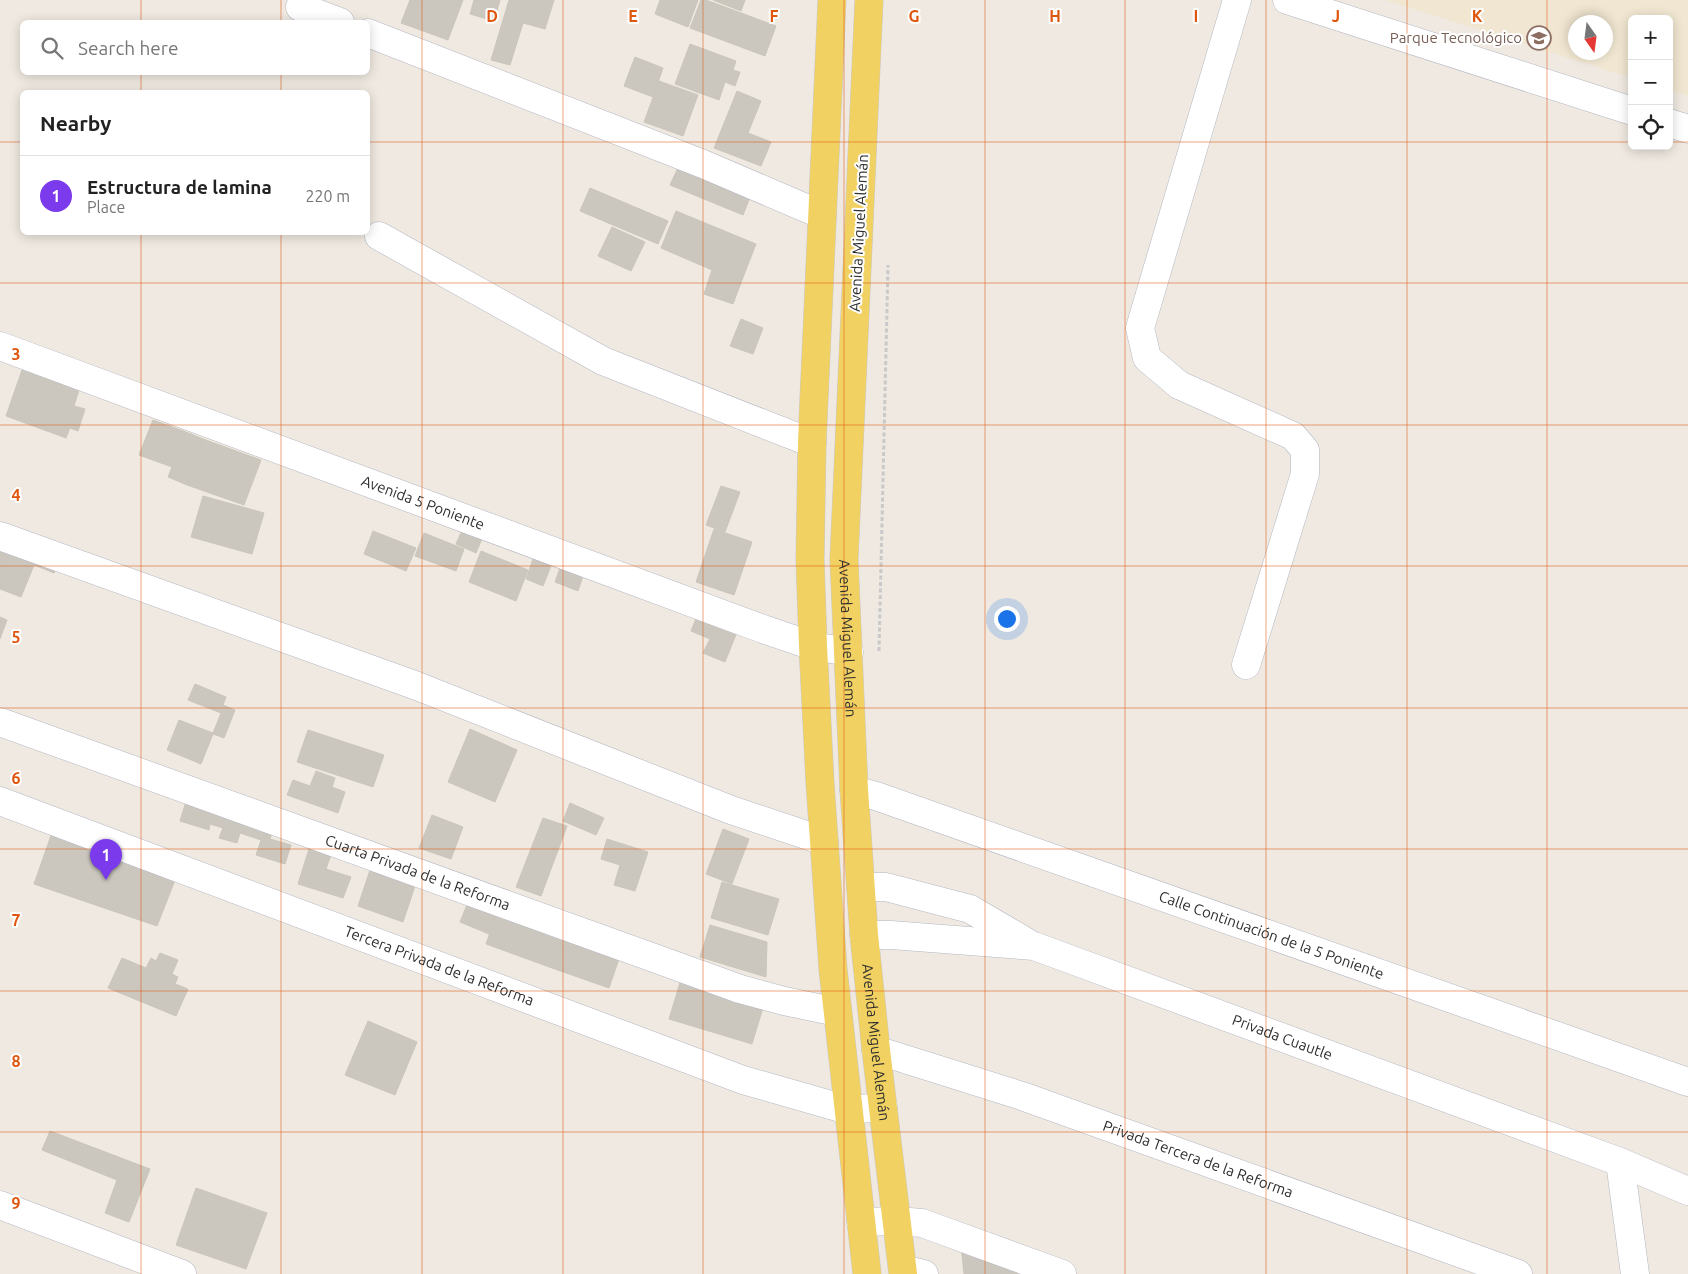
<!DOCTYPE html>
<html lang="en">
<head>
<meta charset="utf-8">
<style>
	body { margin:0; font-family:Ubuntu,sans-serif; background:#f6f6f6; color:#222 }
	.controls { position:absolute; right:15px; top:15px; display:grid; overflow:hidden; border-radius:8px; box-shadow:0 2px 12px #0003 }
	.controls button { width:45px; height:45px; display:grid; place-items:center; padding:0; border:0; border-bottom:1px solid #e0e0e0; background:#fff; color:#222; font:25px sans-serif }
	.compass { position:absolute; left:1568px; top:15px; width:45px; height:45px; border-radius:50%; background:#fff; box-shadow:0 2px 12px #0003; rotate:166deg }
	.you { position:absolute; left:1006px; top:618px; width:18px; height:18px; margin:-12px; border:4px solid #fff; border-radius:50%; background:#1a73e8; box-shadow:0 0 0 8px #1a73e833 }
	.badge { display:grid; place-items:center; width:32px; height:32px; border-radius:50%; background:#7c3aed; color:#fff; font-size:16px; font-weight:700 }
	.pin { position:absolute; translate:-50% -41px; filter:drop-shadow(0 1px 2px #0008) }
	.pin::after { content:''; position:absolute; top:26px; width:18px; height:15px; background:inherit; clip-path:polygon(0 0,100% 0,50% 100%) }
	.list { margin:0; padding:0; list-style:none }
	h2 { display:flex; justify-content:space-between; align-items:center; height:65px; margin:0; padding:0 20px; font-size:21px }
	h2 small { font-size:16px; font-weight:400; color:#767676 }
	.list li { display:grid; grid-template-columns:32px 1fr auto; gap:15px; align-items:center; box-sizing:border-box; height:80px; padding:0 20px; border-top:1px solid #e0e0e0 }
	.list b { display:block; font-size:19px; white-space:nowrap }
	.list p { margin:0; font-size:16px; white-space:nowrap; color:#767676 }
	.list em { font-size:16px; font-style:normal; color:#767676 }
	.icon { flex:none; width:28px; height:28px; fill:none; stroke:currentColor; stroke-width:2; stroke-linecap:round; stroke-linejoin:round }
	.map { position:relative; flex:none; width:1688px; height:1274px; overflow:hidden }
	.search { position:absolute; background:#fff; box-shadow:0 2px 12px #0003; left:20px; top:20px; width:350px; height:55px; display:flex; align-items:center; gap:12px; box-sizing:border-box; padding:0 18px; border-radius:8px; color:#767676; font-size:19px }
	.panel { position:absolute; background:#fff; box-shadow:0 2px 12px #0003; left:20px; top:90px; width:350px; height:145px; border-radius:8px }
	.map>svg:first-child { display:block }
	.education { fill:#f0e6d1; fill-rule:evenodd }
	.building { fill:#cbc7bf; stroke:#cbc5ba }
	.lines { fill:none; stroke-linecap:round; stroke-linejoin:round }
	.minor-casing { stroke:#b4b7c1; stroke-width:29 }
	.major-casing { stroke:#c9c9c9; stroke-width:29 }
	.path { stroke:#c9c9c9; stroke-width:3; stroke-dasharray:4 2.5; stroke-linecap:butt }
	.minor { stroke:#fff; stroke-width:28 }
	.major { stroke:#f2d163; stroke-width:28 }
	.grid { fill:none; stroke:#df570e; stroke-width:1; stroke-opacity:0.55 }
	.labels { text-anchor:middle; stroke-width:4; stroke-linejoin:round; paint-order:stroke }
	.education-label { font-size:15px; fill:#785e54; stroke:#fff; text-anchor:end }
	.street-label { font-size:15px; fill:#2e2e2e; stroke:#fff }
	.grid-label { font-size:16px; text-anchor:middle; font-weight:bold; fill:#df570e; stroke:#fff; stroke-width:4; stroke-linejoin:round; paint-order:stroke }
</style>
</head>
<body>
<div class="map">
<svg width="1688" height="1274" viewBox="0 0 1688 1274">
	<rect width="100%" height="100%" fill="#efe9e1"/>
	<!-- education -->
	<path class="education" d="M1385,0H1688V96L1669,90V19H1632V78ZM1576,22H1606V52H1576Z"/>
	<!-- building -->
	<g class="building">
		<polygon points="410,0 463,0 448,40 401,23"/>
		<polygon points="474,0 500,0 494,21 470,14"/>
		<polygon points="509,0 554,0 545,29 523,23 510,65 491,60"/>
		<polygon points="660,0 698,0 688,27 655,14"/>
		<polygon points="701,0 706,0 776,26 765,56 690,28"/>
		<polygon points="713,0 745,0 741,11"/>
		<polygon points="690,44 736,61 733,70 740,72 735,86 725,82 719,100 675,84"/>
		<polygon points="635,57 663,68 653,97 624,86"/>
		<polygon points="659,81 698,95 683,136 644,122"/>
		<polygon points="737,91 761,101 748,133 771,142 761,166 714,148"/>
		<polygon points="683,157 754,187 743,215 670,185"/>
		<polygon points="590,188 668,221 658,244 580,211"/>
		<polygon points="676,211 756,244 742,280 712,270 661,248"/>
		<polygon points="612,227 645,242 631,271 598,256"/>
		<polygon points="712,270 742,280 733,304 704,294"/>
		<polygon points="741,319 763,328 753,354 730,346"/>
		<polygon points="22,370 52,381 36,427 6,416"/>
		<polygon points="52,381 79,390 74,406 85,409 78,431 70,428 66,438 36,427"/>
		<polygon points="153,420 186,432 172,467 139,455"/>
		<polygon points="186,432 203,439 187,485 168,477"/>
		<polygon points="203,439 261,460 244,505 187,485"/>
		<polygon points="721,486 740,492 725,532 706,525"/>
		<polygon points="203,496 264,513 252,554 191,537"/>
		<polygon points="463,528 483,536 476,553 456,544"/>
		<polygon points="714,529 752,542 734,595 696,582"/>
		<polygon points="373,531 416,548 406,571 364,554"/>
		<polygon points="424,533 464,549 456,571 415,556"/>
		<polygon points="0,546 59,560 54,573 34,565 21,597 0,589"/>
		<polygon points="481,551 528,570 516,601 469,582"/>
		<polygon points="533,559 551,566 543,586 526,579"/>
		<polygon points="561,565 584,573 578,591 555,582"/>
		<polygon points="697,616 737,632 725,662 703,653 710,639 691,631"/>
		<polygon points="0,617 7,620 0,639"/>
		<polygon points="195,684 226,697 223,705 235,710 224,738 213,734 201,764 167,750 179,720 213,733 221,713 188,700"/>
		<polygon points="470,729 517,750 495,802 448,782"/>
		<polygon points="308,730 384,755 373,787 297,762"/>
		<polygon points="316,771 335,778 332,787 345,792 338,813 287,795 293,780 310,786"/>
		<polygon points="188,795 274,827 270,839 291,845 285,864 256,855 261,840 240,833 237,843 219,838 223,828 210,824 209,830 180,821"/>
		<polygon points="570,803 604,818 596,835 563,821"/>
		<polygon points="432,815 463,827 451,859 419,848"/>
		<polygon points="543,818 567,826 541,896 516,887"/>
		<polygon points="54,827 177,875 157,926 34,884"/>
		<polygon points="723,829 749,839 732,884 706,874"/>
		<polygon points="312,839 334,846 326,869 351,877 343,898 298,884"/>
		<polygon points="607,839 648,852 635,891 614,885 620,865 601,859"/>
		<polygon points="373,861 418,877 403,922 358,906"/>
		<polygon points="722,882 779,899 768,935 711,918"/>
		<polygon points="471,895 499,906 489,934 460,922"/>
		<polygon points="499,906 566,930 552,968 486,944"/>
		<polygon points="710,925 767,942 766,977 700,957"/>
		<polygon points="566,930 622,950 609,988 552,968"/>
		<polygon points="160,953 178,960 172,974 178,977 175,984 188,989 176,1016 108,988 122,958 146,968 151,958 156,961"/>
		<polygon points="682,976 765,1001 752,1044 669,1019"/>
		<polygon points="368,1021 417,1042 395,1095 345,1075"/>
		<polygon points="50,1131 150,1169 129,1222 105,1213 117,1180 42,1150"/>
		<polygon points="196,1188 267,1213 246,1269 176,1245"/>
		<polygon points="961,1245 1043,1274 964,1274"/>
	</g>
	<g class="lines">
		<!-- minor casing -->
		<g class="minor-casing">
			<g id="minor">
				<polyline points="1237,0 1140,328 1147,358 1179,385 1293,436 1305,450 1305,474 1246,665"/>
				<polyline points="1287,0 1632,111"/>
				<polyline points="300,7 340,22"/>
				<polyline points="368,33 703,164 822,215"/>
				<polyline points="1669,123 1688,129"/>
				<polyline points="379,236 603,361 812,443"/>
				<path id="s1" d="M0,346L763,629L813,646L849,652"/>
				<polyline points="0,536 417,686 731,810 824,841"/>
				<path id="s2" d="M0,722L740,989L784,1001L837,1012"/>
				<path id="s3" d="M854,790L876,796L1688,1082"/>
				<path id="s4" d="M0,801L743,1080L848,1110L883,1107"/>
				<polyline points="861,887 886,887 970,909 1028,943"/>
				<path id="s5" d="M864,935H891L1034,946L1620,1162L1688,1191"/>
				<path id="s6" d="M876,1050L1022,1096L1518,1274"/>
				<polyline points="1620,1162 1635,1274"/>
				<polyline points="0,1205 182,1274"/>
				<polyline points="861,1222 897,1221 922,1223 1062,1274"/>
				<polyline points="903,1269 924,1274"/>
			</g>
		</g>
		<!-- major casing -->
		<g class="major-casing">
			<g id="major">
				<polyline points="832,0 812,443 810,559 813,646 820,783 833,969 867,1274"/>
				<path id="s7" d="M869,0L844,559L854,790L864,935L876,1050L903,1274"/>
			</g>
		</g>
		<!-- path -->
		<polyline class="path" points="879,651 888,265"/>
		<!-- minor -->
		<use href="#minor" class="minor"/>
		<!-- major -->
		<use href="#major" class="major"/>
	</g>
	<!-- grid -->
	<path class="grid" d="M141,0V22M281,0V22M422,0V1274M563,0V1274M703,0V1274M844,0V1274M985,0V1274M1125,0V1274M1266,0V1274M1407,0V1274M1547,0V1274M141,72V92M281,72V92M0,142H22M368,142H1632M1669,142H1688M141,232V1274M281,232V1274M0,283H1688M0,425H1688M0,566H1688M0,708H1688M0,849H1688M0,991H1688M0,1132H1688"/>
	<!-- icons -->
	<defs>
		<g id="school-ring" transform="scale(1.25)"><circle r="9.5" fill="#fff" stroke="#8d6e63" stroke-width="1.5"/><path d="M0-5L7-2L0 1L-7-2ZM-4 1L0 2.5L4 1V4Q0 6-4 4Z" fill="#8d6e63"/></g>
	</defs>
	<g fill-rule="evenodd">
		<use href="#school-ring" x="1539" y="38"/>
	</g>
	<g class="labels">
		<!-- education labels -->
		<g class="education-label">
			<text x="1522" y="43">Parque Tecnológico</text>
		</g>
		<!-- street labels -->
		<g class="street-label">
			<text transform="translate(859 233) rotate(-87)" y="5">Avenida Miguel Alemán</text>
			<text dy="5" stroke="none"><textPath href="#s1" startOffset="451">Avenida 5 Poniente</textPath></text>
			<text dy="5" stroke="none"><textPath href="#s7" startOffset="639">Avenida Miguel Alemán</textPath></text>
			<text dy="5" stroke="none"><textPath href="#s2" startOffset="444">Cuarta Privada de la Reforma</textPath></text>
			<text dy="5" stroke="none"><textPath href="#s3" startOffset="442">Calle Continuación de la 5 Poniente</textPath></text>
			<text dy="5" stroke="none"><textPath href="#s4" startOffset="469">Tercera Privada de la Reforma</textPath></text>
			<text dy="5" stroke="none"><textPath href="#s5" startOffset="435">Privada Cuautle</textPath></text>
			<text dy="5" stroke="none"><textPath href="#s7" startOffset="1044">Avenida Miguel Alemán</textPath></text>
			<text dy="5" stroke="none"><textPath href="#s6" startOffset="340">Privada Tercera de la Reforma</textPath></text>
		</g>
	</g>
	<g class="grid-label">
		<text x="492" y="22">D</text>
		<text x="633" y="22">E</text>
		<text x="774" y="22">F</text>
		<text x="914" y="22">G</text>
		<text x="1055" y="22">H</text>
		<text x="1196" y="22">I</text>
		<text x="1336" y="22">J</text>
		<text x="1477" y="22">K</text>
		<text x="16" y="360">3</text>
		<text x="16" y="501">4</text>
		<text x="16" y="643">5</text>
		<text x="16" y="784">6</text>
		<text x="16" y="926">7</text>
		<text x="16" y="1067">8</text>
		<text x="16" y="1209">9</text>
	</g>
</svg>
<div class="controls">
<button>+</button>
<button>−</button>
<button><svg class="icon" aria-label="locate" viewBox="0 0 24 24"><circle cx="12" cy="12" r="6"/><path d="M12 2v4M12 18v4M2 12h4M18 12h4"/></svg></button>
</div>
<svg class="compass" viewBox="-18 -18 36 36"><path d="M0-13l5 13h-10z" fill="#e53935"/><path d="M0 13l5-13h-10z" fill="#767676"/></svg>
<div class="you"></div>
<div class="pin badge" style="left:106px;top:880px">1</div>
<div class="search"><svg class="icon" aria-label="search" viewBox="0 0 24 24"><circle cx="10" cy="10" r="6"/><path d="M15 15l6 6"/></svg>Search here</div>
<section class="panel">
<h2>Nearby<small></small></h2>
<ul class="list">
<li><span class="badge">1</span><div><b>Estructura de lamina</b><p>Place</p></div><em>220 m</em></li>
</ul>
</section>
</div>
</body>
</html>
